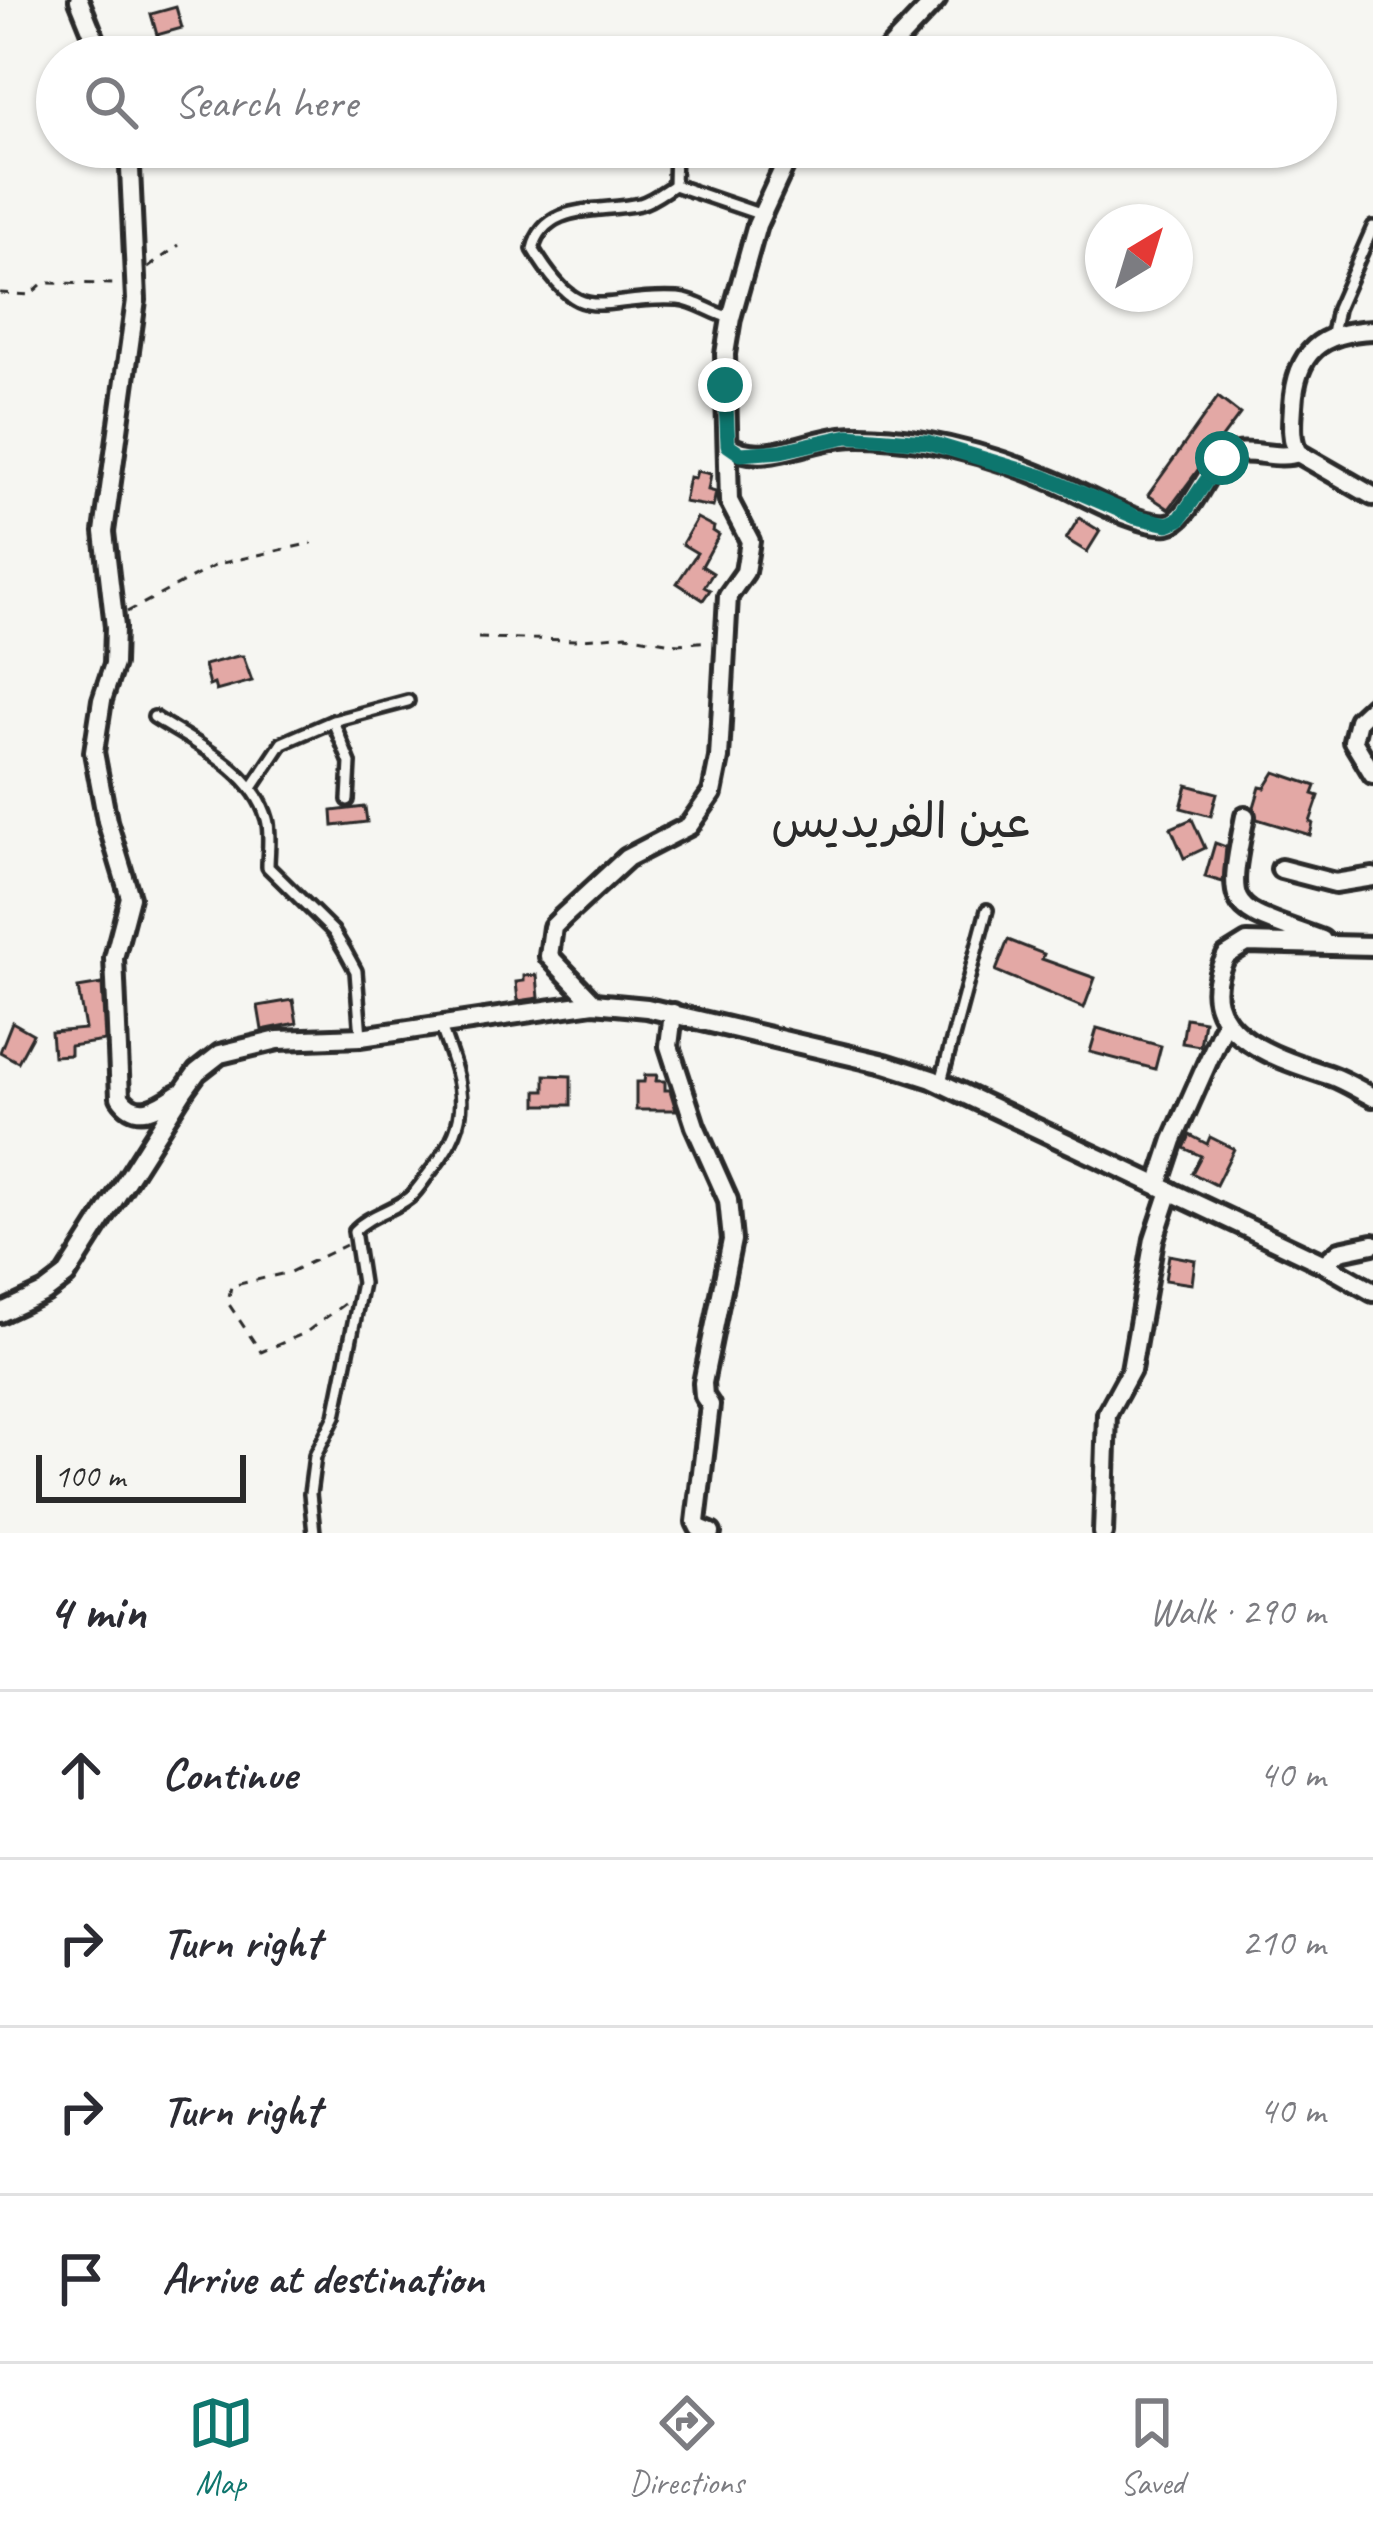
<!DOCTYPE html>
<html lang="en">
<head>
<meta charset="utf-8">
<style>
	body { margin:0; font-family:Caveat,"Playpen Sans Arabic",sans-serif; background:#f2f2f3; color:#2b2b33 }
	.compass { position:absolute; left:1085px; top:204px; width:108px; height:108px; border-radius:50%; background:#fff; box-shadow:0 3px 9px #0004; rotate:38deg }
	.scale { position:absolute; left:36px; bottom:30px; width:210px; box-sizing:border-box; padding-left:12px; border:6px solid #2b2b2b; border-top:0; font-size:33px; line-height:42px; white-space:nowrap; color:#2b2b2b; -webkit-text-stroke:9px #f6f6f2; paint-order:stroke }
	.stop { position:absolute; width:36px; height:36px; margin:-27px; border:9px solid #0f766e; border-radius:50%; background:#fff }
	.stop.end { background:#0f766e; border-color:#fff; box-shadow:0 3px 12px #0008 }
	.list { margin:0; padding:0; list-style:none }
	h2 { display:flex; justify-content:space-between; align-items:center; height:156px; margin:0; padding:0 48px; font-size:51px }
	h2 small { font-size:39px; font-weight:400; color:#7c7c81 }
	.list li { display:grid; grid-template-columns:78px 1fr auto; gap:36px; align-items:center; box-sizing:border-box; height:168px; padding:0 48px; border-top:3px solid #e1e1e2 }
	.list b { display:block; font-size:45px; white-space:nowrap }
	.list em { font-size:39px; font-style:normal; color:#7c7c81 }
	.icon { flex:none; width:66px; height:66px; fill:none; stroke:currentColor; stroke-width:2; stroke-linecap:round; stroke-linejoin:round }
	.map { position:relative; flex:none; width:1373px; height:1533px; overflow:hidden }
	.search { position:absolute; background:#fff; box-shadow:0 3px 9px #0004; left:36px; right:36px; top:36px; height:132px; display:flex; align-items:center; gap:30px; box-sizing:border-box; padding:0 42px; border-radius:66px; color:#7c7c81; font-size:45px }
	.sheet { height:828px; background:#fff }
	nav { display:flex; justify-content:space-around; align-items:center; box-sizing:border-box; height:168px; border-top:3px solid #e1e1e2; background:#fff; font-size:33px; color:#7c7c81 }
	nav a { display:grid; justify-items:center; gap:6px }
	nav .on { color:#0f766e }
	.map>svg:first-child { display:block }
	.building { fill:#e3a8a5; stroke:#2b2b2b; stroke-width:3 }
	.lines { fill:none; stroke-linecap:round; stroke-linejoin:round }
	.service-casing { stroke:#2b2b2b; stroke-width:18 }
	.minor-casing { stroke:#2b2b2b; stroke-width:26 }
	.path { stroke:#2b2b2b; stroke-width:3; stroke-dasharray:9 9; stroke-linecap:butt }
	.service { stroke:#f6f6f2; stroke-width:9 }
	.minor { stroke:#f6f6f2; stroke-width:16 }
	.route { stroke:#0f766e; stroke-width:15 }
	.labels { text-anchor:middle; stroke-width:10; stroke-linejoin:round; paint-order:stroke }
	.quarter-label { font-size:48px; fill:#2b2b2b; stroke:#f6f6f2 }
</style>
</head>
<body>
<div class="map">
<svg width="1373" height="1533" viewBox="0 0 1373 1533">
	<rect width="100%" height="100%" fill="#f6f6f2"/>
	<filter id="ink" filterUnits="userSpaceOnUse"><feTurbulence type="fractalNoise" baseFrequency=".00833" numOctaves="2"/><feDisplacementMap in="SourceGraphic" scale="24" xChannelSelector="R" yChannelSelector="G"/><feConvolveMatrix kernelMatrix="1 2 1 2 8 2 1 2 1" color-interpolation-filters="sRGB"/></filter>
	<g filter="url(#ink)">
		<!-- building -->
		<g class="building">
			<polygon points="176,7 182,28 157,35 151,14"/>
			<polygon points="1218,397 1240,414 1169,509 1148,495"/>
			<polygon points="697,471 711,474 708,490 716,492 713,507 684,502 689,477 695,478"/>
			<polygon points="697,518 714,527 713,531 719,535 702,566 713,573 704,587 710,590 703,600 677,583 697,553 682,544"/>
			<polygon points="1079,518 1100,531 1087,552 1066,539"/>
			<polygon points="238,656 243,656 252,681 216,691 214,684 209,686 204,665"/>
			<polygon points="1275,772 1316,786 1313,794 1319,796 1310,822 1313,823 1310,835 1257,819 1254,807 1260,787 1265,788"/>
			<polygon points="1187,785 1217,793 1211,816 1181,808"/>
			<polygon points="365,807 367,822 333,826 332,811"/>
			<polygon points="1192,819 1205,848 1184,858 1171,828"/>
			<polygon points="1215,843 1226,847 1223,882 1205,877"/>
			<polygon points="1008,940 1044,954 1042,959 1095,978 1084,1008 996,971"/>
			<polygon points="537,975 539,998 518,1001 516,982 524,981 524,976"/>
			<polygon points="102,984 105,1041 70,1046 70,1055 53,1056 51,1032 85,1029 78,988"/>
			<polygon points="293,1000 297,1023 262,1030 258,1006"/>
			<polygon points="1186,1018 1204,1021 1200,1046 1182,1043"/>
			<polygon points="12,1022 33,1034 18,1062 0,1052"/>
			<polygon points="1097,1028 1161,1046 1155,1069 1090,1052"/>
			<polygon points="545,1075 571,1076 571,1105 537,1105 537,1091 545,1091"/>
			<polygon points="645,1075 657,1075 656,1081 665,1081 665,1090 670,1090 676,1110 636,1110 636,1082 644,1082"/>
			<polygon points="1190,1135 1207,1144 1210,1137 1234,1149 1216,1185 1192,1173 1201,1156 1184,1148"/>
			<polygon points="1169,1255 1195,1260 1192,1284 1165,1280"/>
		</g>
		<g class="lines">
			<!-- service casing -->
			<g class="service-casing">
				<g id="service">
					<polyline points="675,147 674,185 762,215"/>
					<path d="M674,185C663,192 652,201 640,204C600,213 545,201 533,249C584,334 599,294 678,299C696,300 713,314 731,318"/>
					<polyline points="1332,334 1337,309 1373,227"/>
					<path d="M154,717C194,743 253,769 267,819C271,833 268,852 268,867L333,931L344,949L356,971L361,1037"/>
					<polyline points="333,721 408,701"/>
					<polyline points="252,788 282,743 333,721 350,763 348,800"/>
					<polyline points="941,1082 987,910"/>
					<path d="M314,1533L310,1494L315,1456L335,1416L362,1283L354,1231C370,1214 393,1211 410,1197C419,1189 426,1176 434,1167C475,1114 462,1086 441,1027"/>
				</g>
			</g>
			<!-- minor casing -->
			<g class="minor-casing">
				<g id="minor">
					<polyline points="79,0 102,57"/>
					<polyline points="882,57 936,0"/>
					<path d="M129,147L136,300L104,532L115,627L114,664L102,700L94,752L107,821L130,897L114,958L120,1097C136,1121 158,1108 178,1094"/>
					<path d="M1373,330C1321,332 1296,351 1293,406C1292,422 1290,439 1298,453L1373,496"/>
					<path d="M728,445C760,467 806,441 842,437C869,434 899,438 925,442C965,449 1010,463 1048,479C1077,490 1138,528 1168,524C1188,521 1204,475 1219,461C1240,442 1273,462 1298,453"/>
					<polyline points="1373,706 1358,720 1353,741 1373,774"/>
					<path d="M1245,816C1225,917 1228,905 1322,940"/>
					<polyline points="1281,869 1335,883 1373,877"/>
					<path d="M1373,946L1247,943L1226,956C1186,1033 1280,1059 1331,1076C1345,1081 1359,1090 1373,1097"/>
					<polyline points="594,1003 549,956 553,927 563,917 627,858 689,826 712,793 719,758 728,596 745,572 750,541 729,501 725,354 731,318 757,225 793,147"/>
					<polyline points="673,1013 669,1046 695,1126 728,1200 732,1240 703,1383 704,1396 710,1405 696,1522 699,1528 711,1533"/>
					<polyline points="1158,1185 1173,1140 1226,1021"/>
					<polyline points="1324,1264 1340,1251 1373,1244"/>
					<polyline points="0,1313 45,1292 66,1276 184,1090 197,1072 220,1054 278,1040 361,1037 594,1003 647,1008 885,1064 932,1079 1324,1264 1373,1292"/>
					<polyline points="1103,1533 1107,1414 1131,1370 1154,1239 1170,1191"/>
				</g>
			</g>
			<!-- path -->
			<g class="path">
				<polyline points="148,268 179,245"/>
				<polyline points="0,293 30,295 43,283 117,284"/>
				<polyline points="127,612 218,564 312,543"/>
				<polyline points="478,638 574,640 626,635 678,644 709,641"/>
				<polyline points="344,1304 305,1333 261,1352 228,1303 231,1286 290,1272 346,1245"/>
			</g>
			<!-- service -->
			<use href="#service" class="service"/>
			<!-- minor -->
			<use href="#minor" class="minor"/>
		</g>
	</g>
	<g class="lines" filter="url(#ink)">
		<!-- route -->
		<polyline class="route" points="725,385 728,445 741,454 781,451 848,436 927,442 1044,477 1136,517 1168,524 1180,519 1222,458"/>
	</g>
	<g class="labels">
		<!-- quarter labels -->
		<g class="quarter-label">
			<text x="901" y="837">عين الفريديس</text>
		</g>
	</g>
</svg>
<svg class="compass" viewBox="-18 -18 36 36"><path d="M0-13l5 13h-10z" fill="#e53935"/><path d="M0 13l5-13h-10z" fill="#7c7c81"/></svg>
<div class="scale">100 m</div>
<div class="stop" style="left:1222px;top:458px"></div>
<div class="stop end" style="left:725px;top:385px"></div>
<div class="search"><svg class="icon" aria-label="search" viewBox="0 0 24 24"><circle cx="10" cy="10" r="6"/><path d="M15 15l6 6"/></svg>Search here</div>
</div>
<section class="sheet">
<h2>4 min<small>Walk · 290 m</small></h2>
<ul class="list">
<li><svg class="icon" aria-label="ahead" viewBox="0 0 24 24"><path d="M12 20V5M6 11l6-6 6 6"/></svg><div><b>Continue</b></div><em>40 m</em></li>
<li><svg class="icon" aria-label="right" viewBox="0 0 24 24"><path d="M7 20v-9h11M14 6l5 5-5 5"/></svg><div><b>Turn right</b></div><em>210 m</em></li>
<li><svg class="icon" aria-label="right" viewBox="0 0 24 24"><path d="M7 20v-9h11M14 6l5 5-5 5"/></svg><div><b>Turn right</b></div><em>40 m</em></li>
<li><svg class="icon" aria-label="arrive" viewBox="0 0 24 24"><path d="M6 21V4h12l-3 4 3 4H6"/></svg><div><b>Arrive at destination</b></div></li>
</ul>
</section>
<nav>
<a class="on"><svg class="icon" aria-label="map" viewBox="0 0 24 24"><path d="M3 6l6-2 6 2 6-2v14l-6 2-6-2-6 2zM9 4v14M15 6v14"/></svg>Map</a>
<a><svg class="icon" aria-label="directions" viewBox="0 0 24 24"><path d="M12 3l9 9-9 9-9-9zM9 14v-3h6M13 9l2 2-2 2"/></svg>Directions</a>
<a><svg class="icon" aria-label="saved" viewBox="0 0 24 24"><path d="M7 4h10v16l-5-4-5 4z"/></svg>Saved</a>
</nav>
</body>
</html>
